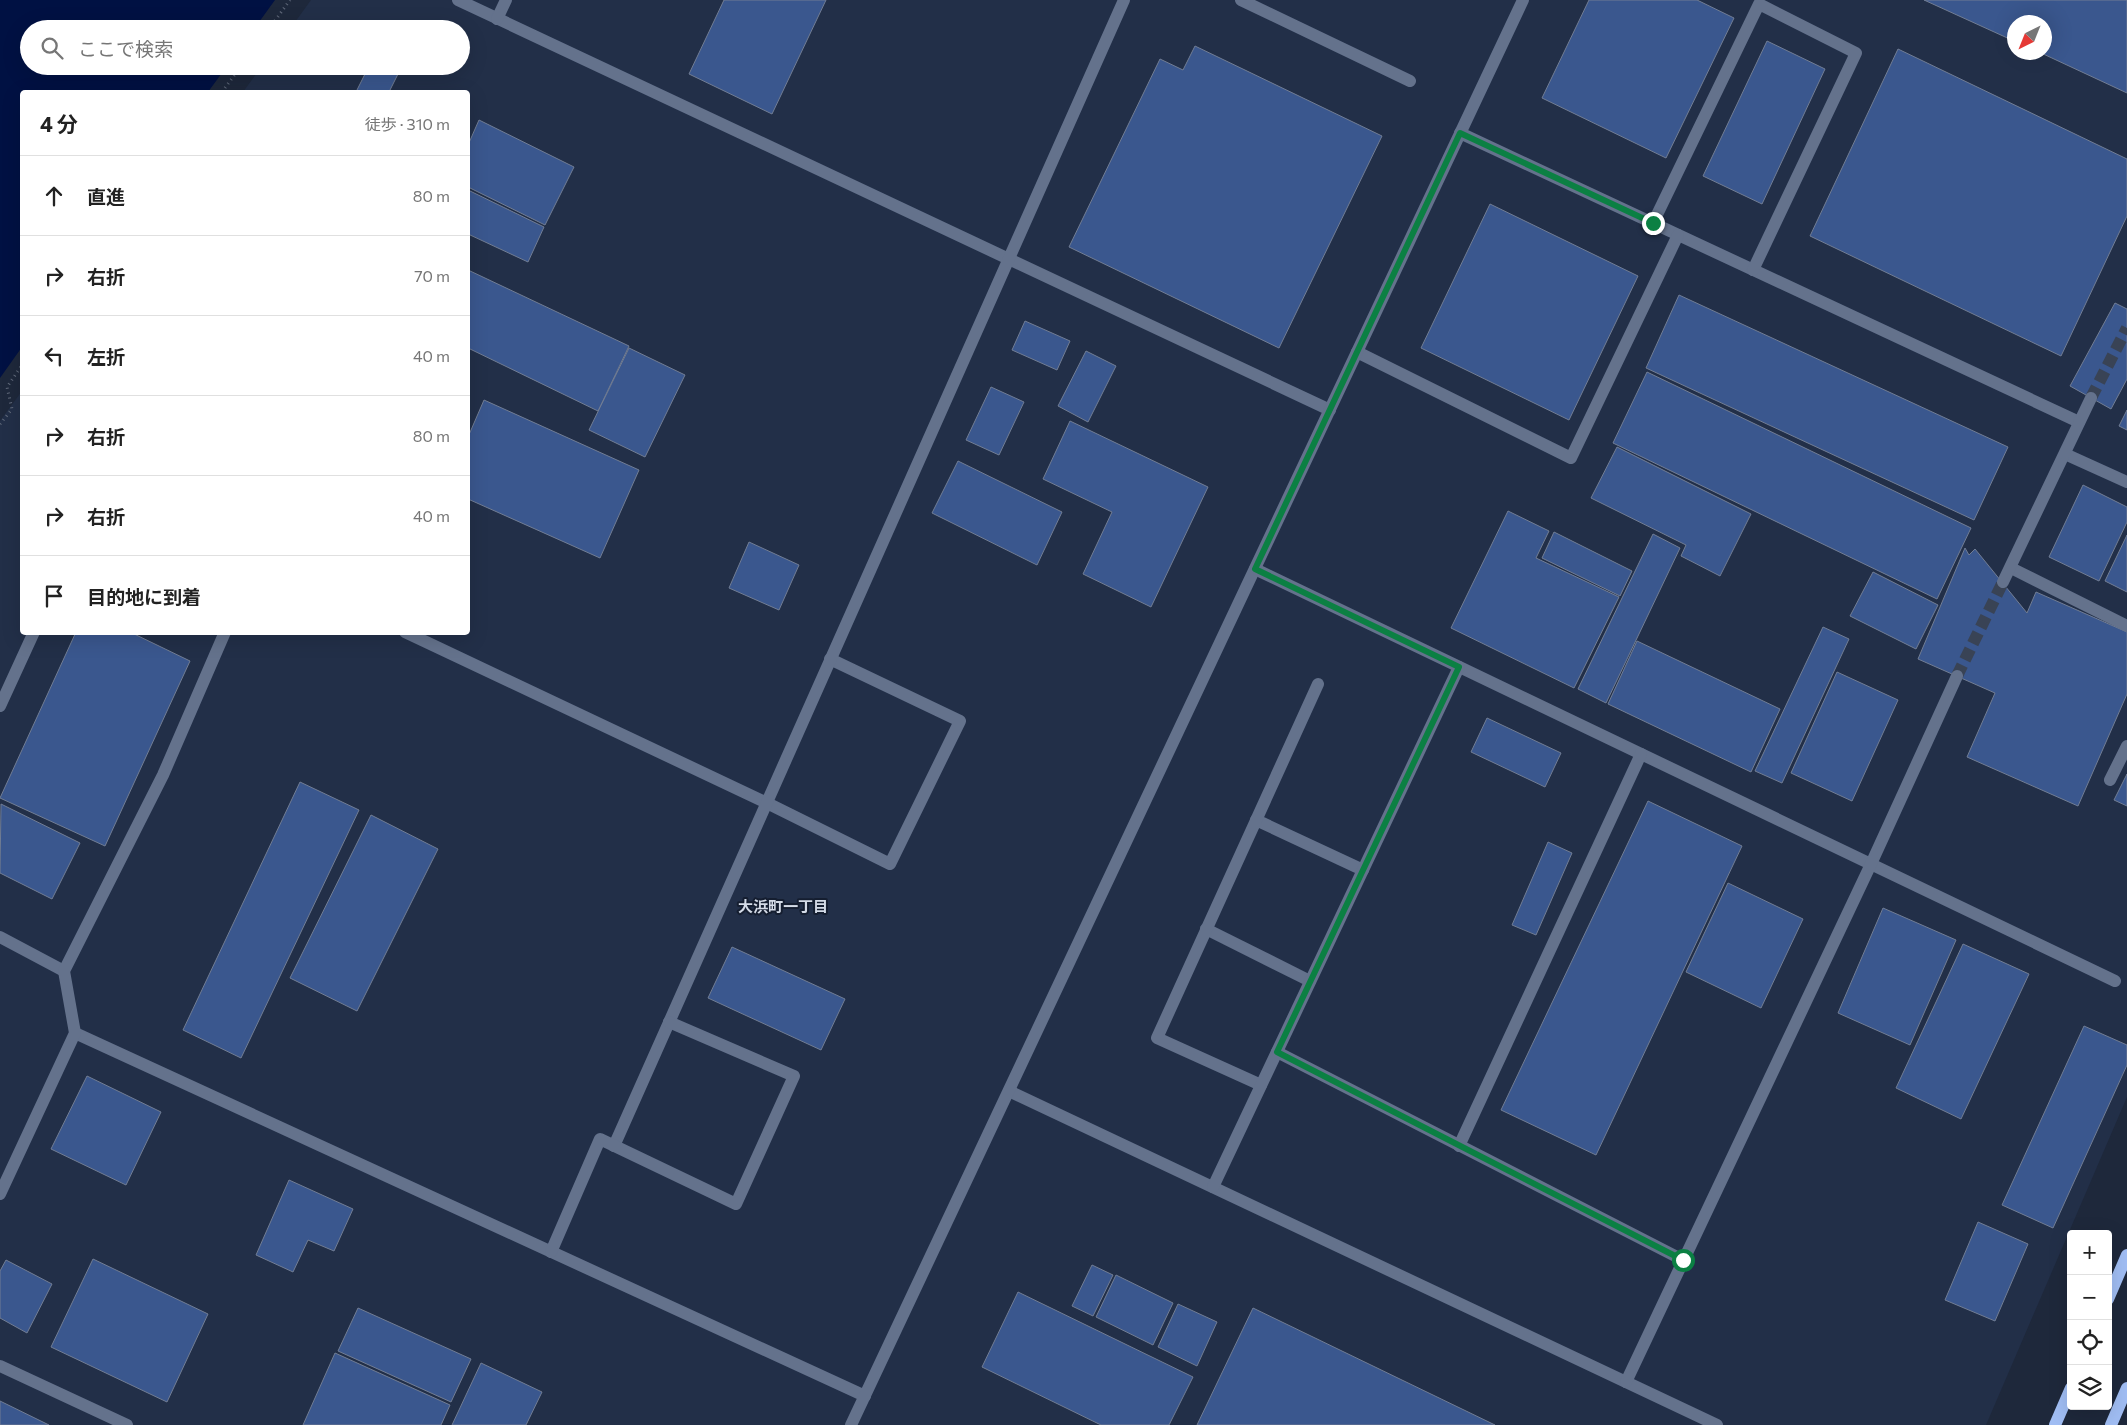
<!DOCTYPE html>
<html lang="ja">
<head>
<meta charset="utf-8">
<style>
	body { margin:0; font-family:Commissioner,"Noto Sans JP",sans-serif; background:#f2f2f2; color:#222 }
	.controls { position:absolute; right:15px; bottom:15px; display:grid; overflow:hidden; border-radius:5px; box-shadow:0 5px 20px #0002 }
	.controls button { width:45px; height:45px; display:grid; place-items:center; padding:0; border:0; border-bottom:1px solid #e0e0e0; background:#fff; color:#222; font:25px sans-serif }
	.compass { position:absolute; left:2007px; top:15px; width:45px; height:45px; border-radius:50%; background:#fff; box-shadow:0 5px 20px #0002; rotate:223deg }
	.stop { position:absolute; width:15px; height:15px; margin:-11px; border:4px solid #0b8043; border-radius:50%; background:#fff }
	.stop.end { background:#0b8043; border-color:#fff; box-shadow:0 1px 5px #0008 }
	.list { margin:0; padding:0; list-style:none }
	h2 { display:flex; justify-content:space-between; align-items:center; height:65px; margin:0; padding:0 20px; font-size:21px }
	h2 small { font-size:16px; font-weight:400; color:#767676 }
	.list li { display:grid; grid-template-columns:32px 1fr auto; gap:15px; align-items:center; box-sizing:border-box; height:80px; padding:0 20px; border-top:1px solid #e0e0e0 }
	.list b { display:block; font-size:19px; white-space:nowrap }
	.list em { font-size:16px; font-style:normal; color:#767676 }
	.icon { flex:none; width:28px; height:28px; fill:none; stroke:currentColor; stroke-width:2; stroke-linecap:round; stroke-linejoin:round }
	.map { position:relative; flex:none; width:2127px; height:1425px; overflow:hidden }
	.search { position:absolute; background:#fff; box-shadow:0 5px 20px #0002; left:20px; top:20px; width:450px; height:55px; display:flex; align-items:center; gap:12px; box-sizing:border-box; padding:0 18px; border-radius:28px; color:#767676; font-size:19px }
	.panel { position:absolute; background:#fff; box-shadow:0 5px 20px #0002; left:20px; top:90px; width:450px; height:545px; border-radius:5px }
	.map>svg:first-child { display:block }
	.built { fill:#222f48; fill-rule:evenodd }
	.water { fill:#001143 }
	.building { fill:#3a578e; stroke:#717d94 }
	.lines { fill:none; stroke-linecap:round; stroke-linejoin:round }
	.minor-tunnel { stroke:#394355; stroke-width:12; stroke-dasharray:12 6; stroke-linecap:butt }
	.path { stroke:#616a7b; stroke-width:3; stroke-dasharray:1 4; stroke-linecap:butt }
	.minor { stroke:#64728c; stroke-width:12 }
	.major { stroke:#a0bdf3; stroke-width:12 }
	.route { stroke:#0b8043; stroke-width:6 }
	.labels { text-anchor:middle; stroke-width:4; stroke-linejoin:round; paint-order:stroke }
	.neighbourhood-label { font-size:15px; font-weight:bold; fill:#d4dbe7; stroke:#151e30 }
</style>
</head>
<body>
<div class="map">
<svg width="2127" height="1425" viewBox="0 0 2127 1425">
	<rect width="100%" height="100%" fill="#1e283b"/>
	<!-- built -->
	<path class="built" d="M311,0H2127V1097L1986,1425H0V421L22,391V632H468V92H243L262,66H461V29H290ZM2014,22H2044V52H2014Z"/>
	<!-- water -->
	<polygon class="water" points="0,0 275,0 254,29 29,29 29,66 227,66 208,92 22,92 22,347 0,378"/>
	<!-- building -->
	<g class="building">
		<polygon points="724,0 826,0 772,114 689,74"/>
		<polygon points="1589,0 1697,0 1734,18 1666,158 1542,98"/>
		<polygon points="1924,0 2127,0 2127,93 2039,52 2044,52 2044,22 2014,22 2014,41"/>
		<polygon points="1767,41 1825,69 1762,204 1703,176"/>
		<polygon points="1195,46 1382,136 1279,348 1069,247 1160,59 1183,70"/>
		<polygon points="1898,49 2127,159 2127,216 2061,356 1810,236"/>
		<polygon points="369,66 402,66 389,92 356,92"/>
		<polygon points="479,120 574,167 545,225 468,187 468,145"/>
		<polygon points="468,190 544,227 528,262 468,234"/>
		<polygon points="1490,204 1638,276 1569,420 1421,348"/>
		<polygon points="468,270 629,346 598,411 468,348"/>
		<polygon points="1679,295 2008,447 1974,520 1646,368"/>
		<polygon points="2115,303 2127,309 2127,379 2111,409 2070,386"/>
		<polygon points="1025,321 1070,341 1057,370 1012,350"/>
		<polygon points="629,348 685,375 645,457 589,430"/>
		<polygon points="1086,351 1116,366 1088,422 1058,406"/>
		<polygon points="1647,372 1971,528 1937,599 1613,443"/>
		<polygon points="991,387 1024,402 999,455 966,440"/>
		<polygon points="484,400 639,470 600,558 468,499 468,437"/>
		<polygon points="2127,410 2127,430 2119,426"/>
		<polygon points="1070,421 1208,487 1151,607 1083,574 1112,512 1043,479"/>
		<polygon points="1617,447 1751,514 1720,576 1681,556 1686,545 1591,498"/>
		<polygon points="958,461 1062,512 1037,565 932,513"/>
		<polygon points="2083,485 2127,507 2127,522 2099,581 2049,557"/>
		<polygon points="1508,511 1549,531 1536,558 1619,597 1574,688 1451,628"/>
		<polygon points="1554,532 1632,571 1620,596 1542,558"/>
		<polygon points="1653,534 1680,548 1606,703 1578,689"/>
		<polygon points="2127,535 2127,592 2105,581"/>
		<polygon points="749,542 799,565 779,610 729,588"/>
		<polygon points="1965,548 1969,555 1975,549 2027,613 2036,592 2127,632 2127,694 2078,806 1967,757 1995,693 1918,659"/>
		<polygon points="1873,572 1938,605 1916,649 1850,616"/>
		<polygon points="1823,627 1849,639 1782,783 1755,771"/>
		<polygon points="76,632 130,632 190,661 105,846 0,798"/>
		<polygon points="1637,641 1780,709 1751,772 1608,704"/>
		<polygon points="1837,672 1898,700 1852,801 1791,773"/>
		<polygon points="1487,718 1561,753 1545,787 1471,752"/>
		<polygon points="2127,774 2127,806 2114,800"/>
		<polygon points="300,782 359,810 241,1058 183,1030"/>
		<polygon points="1648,801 1742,846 1596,1155 1501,1110"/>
		<polygon points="1,804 80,843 52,899 0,873"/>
		<polygon points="371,815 438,849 357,1011 290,978"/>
		<polygon points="1548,842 1572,853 1536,935 1512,925"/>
		<polygon points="1728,883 1803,919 1761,1008 1686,972"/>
		<polygon points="1883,908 1956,940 1910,1045 1838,1013"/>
		<polygon points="1963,944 2029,974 1961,1119 1896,1088"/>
		<polygon points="732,947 845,999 821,1050 708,998"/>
		<polygon points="2084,1026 2127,1045 2127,1065 2053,1228 2002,1205"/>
		<polygon points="87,1076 161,1112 126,1185 51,1149"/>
		<polygon points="289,1180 353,1209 334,1251 308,1240 293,1272 256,1255"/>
		<polygon points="1978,1222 2028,1244 1995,1321 1945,1300"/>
		<polygon points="93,1259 208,1314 167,1402 51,1347"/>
		<polygon points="6,1260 52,1284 27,1333 0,1318 0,1271"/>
		<polygon points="1092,1265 1113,1275 1093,1316 1072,1306"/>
		<polygon points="1116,1275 1173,1303 1153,1345 1096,1317"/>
		<polygon points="1018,1292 1193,1377 1169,1425 1101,1425 982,1367"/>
		<polygon points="1178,1304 1217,1322 1197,1366 1158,1347"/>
		<polygon points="358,1308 471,1359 451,1402 338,1351"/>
		<polygon points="1253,1308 1495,1425 1197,1425"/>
		<polygon points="335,1353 450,1405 441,1425 303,1425"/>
		<polygon points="481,1363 542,1392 526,1425 452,1425"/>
		<polygon points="0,1401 49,1425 0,1425"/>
	</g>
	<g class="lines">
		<!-- minor-tunnel -->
		<g class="minor-tunnel">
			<polyline points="2091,398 2127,328"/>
			<polyline points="1957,676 2003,582"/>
		</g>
		<!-- path -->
		<g class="path">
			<polyline points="269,29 290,0"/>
			<polyline points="222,92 241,66"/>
			<polyline points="0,424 12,409 7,387 22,365"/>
		</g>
		<!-- minor -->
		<g class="minor">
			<polyline points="458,0 1330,410"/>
			<polyline points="1241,0 1410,81"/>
			<polyline points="497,19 506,0"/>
			<polyline points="1460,133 2079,422"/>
			<polyline points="1653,223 1759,4 1856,53 1753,270"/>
			<polyline points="1357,352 1571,458 1678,235"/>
			<polyline points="2065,454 2127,482"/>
			<polyline points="2011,568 2127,626"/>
			<polyline points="1255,569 2115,981"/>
			<polyline points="2003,582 2091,398"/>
			<polyline points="405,632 767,803 890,864 960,721 830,659"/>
			<polyline points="0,706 34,632"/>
			<polyline points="2110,780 2127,746"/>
			<polyline points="1256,820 1363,870"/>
			<polyline points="1206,929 1310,981"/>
			<polyline points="0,937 64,971"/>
			<polyline points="75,1033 865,1396"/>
			<polyline points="1277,1052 1683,1260"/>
			<polyline points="1261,1085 1157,1038 1318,684"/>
			<polyline points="1009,1091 1717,1425"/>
			<polyline points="614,1146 1124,0"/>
			<polyline points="1459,1146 1641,754"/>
			<polyline points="1213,1187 1459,667"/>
			<polyline points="0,1194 75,1033 64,971 163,775 225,632"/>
			<polyline points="551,1252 600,1139 736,1204 794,1076 669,1022"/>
			<polyline points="0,1366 127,1425"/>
			<polyline points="1626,1382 1871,864 1957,676"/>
			<polyline points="851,1425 1523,0"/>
		</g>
		<!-- major -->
		<g class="major">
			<polyline points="2108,1299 2127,1255"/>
			<polyline points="2055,1425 2071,1388"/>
			<polyline points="2111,1425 2127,1388"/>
		</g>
	</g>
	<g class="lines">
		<!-- route -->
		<polyline class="route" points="1653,223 1460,133 1255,569 1459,667 1277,1052 1683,1260"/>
	</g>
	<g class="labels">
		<!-- neighbourhood labels -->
		<g class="neighbourhood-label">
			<text x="783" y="912">大浜町一丁目</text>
		</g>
	</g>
</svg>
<div class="controls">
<button>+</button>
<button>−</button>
<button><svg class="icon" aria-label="locate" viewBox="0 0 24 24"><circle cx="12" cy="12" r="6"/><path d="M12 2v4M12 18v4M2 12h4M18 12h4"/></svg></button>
<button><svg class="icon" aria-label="layers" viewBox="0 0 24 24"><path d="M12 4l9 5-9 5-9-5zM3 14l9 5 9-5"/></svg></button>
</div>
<svg class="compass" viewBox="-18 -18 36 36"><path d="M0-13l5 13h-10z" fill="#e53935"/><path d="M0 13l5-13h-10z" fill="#767676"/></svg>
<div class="stop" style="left:1683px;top:1260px"></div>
<div class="stop end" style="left:1653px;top:223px"></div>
<div class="search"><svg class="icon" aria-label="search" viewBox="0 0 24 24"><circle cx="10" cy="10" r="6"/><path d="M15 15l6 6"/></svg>ここで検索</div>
<section class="panel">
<h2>4 分<small>徒歩 · 310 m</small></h2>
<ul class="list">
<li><svg class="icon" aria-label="ahead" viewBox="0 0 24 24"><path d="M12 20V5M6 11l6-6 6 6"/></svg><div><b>直進</b></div><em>80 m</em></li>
<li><svg class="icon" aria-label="right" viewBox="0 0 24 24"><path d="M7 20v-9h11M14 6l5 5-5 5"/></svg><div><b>右折</b></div><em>70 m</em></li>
<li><svg class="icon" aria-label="left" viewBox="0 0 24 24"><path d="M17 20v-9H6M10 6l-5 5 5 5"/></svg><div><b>左折</b></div><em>40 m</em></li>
<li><svg class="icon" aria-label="right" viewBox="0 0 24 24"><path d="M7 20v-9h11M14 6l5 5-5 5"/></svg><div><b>右折</b></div><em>80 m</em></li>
<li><svg class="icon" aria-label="right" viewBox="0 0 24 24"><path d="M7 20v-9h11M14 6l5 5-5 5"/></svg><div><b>右折</b></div><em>40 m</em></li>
<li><svg class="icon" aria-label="arrive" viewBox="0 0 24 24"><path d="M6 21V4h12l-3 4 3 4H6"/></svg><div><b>目的地に到着</b></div></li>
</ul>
</section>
</div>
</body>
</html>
